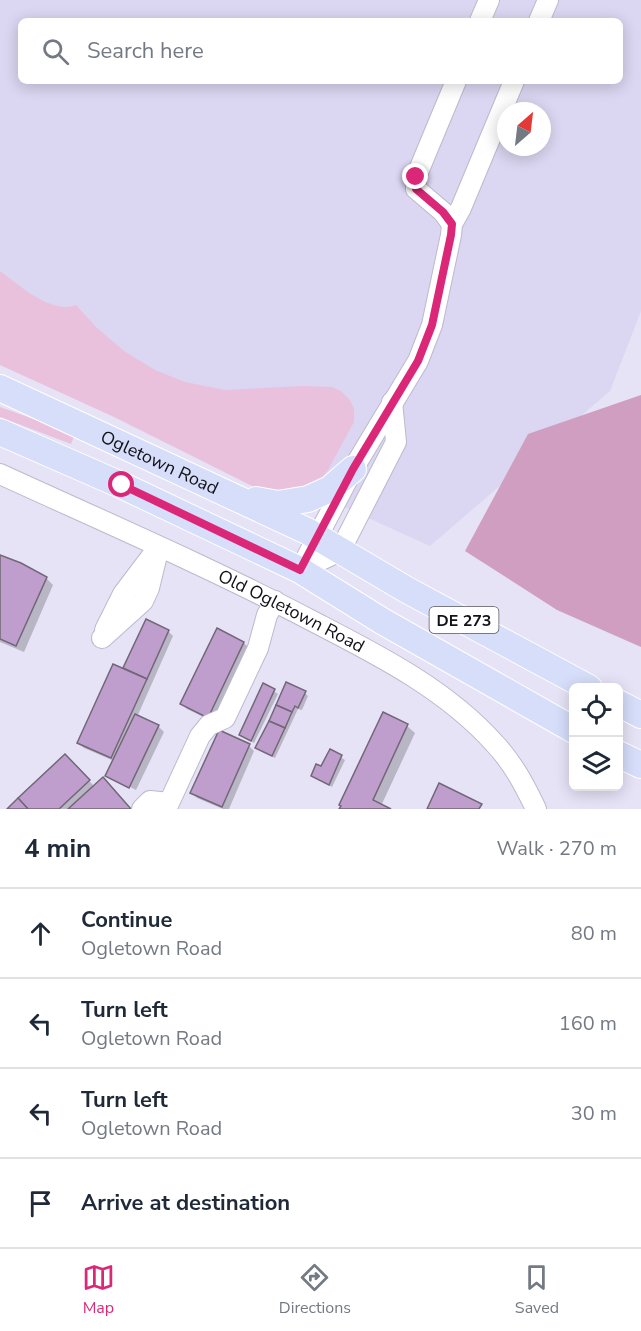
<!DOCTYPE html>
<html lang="en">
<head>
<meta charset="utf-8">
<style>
	body { margin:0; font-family:"Nunito Sans",sans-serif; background:#f6f6f7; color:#1f2937 }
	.controls { position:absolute; right:18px; bottom:18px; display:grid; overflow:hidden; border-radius:9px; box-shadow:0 3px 15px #0003 }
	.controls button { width:54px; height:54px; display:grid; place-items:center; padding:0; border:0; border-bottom:2px solid #e0e1e3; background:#fff; color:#1f2937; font:30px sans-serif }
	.compass { position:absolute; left:497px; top:102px; width:54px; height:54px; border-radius:50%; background:#fff; box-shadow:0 3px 15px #0003; rotate:28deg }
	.stop { position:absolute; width:18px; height:18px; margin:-14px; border:4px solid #db2777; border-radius:50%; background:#fff }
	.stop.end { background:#db2777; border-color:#fff; box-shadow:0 2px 6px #0008 }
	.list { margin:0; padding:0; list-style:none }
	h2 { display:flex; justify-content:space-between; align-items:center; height:78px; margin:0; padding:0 24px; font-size:26px }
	h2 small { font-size:20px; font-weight:400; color:#747a83 }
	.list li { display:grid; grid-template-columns:39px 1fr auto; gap:18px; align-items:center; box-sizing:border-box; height:90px; padding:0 24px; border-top:2px solid #e0e1e3 }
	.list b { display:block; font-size:22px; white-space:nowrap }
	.list p { margin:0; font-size:20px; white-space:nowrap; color:#747a83 }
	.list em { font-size:20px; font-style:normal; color:#747a83 }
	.icon { flex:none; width:33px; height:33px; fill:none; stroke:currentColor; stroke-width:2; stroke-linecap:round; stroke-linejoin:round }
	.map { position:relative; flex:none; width:641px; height:809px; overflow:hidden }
	.search { position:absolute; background:#fff; box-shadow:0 3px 15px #0003; left:18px; right:18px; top:18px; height:66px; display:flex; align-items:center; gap:15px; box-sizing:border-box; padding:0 21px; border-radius:9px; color:#747a83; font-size:22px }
	.sheet { height:438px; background:#fff }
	nav { display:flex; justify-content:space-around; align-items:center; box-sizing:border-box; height:84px; border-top:2px solid #e0e1e3; background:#fff; font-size:16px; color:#747a83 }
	nav a { display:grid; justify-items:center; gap:3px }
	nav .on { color:#db2777 }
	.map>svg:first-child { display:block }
	.built { fill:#dbd6f1; fill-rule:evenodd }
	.green { fill:#e9c1dd }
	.forest { fill:#d09ec1 }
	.shadow { fill:#0003 }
	.building { fill:#bf9ecd; stroke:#726777; stroke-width:1.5 }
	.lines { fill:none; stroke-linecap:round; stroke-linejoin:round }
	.minor-casing { stroke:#bdb9cd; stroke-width:22 }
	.major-casing { stroke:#fff; stroke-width:28 }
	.minor { stroke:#fff; stroke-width:20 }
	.major { stroke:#d6defa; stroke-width:26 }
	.route { stroke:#db2777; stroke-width:8 }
	.labels { text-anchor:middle; stroke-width:5; stroke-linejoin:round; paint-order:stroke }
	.shield { fill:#fff; stroke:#5a585d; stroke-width:1.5 }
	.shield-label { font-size:16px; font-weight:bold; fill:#131118 }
	.street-label { font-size:18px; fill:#131118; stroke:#fff }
</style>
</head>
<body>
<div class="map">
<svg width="641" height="809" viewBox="0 0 641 809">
	<rect width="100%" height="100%" fill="#e6e3f7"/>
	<!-- built -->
	<path class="built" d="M0,0H641V311L610,391L430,546L0,351ZM21,21H620V81H21ZM506,111H542V147H506Z"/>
	<!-- green -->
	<g class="green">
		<path d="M0,271C18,284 51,315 76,305L96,327L124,351L155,370L185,382L225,390L303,386L332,387L341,391L350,400L354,409V422L328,470L319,481L287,495L258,489L114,417L0,365Z"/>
		<polygon points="0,407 75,434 71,444 0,417"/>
	</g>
	<!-- forest -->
	<polygon class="forest" points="641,395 641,647 557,610 465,551 528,434"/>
	<!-- shadow -->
	<g class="shadow">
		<polygon points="0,557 46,578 53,585 24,652 0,642"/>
		<polygon points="147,621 168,631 173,636 137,717 158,726 164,732 136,790 111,777 111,780 107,776 114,761 84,748 79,743 124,670"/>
		<polygon points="217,630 244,643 249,648 214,722 187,709 182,704"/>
		<polygon points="264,685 278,694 254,743 240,735"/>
		<polygon points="305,693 308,696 302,710 298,709 275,758 260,751 257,748"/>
		<polygon points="383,714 407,726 415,733 381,806 388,809 341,809"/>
		<polygon points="249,746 254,751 229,809 223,809 197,798 192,792"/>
		<polygon points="330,751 345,760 332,787 312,776 322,768"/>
		<polygon points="65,756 95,787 131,809 10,809"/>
	</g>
	<!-- building -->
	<g class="building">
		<polygon points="0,555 21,563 47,577 16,646 0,639"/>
		<polygon points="146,619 169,630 147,679 123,668"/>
		<polygon points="217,628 244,642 208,718 180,704"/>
		<polygon points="113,664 147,679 111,758 77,743"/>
		<polygon points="286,682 306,691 298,708 295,706 292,712 276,705"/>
		<polygon points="263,683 275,689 251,741 239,735"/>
		<polygon points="276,705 292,712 285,728 269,721"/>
		<polygon points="383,712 408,724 373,800 391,809 339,809 341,806 339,805"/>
		<polygon points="135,714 159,725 129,788 105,776"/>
		<polygon points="269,721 285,728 272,756 255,748"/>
		<polygon points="219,730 250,744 222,807 190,793"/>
		<polygon points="330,749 342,755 329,785 311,776 316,764 321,766"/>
		<polygon points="65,754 90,780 59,809 28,809 18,798"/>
		<polygon points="103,777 131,809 68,809"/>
		<polygon points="439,783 482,804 479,809 427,809"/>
		<polygon points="18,798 28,809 7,809"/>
	</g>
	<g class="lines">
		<!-- minor casing -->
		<g class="minor-casing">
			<g id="minor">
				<polyline points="480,21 489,0"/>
				<polyline points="539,21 548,0"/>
				<polyline points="452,224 443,212 416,189 416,177 456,81"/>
				<path id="s1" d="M0,474C107,523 216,570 320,625C382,657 448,691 495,744C513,763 525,786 536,809"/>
				<polyline points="300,570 353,469 418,361 432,325 451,235 452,224 461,208 514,81"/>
				<polyline points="300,570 340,551 396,442 392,402"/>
				<polyline points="105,630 123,594 157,549"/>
				<polyline points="102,638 143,601 149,588 159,547"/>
				<polyline points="142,809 150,801 169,803 200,736 209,725 225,718 258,648 267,615 275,601"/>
			</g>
		</g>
		<!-- major casing -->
		<g class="major-casing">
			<g id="major">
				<path id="s2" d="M0,388L307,531L407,590L589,688"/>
				<polyline points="0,432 121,485 300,570 382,621 574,730"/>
				<polyline points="256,500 278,504 308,499 330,489 353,469"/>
				<polyline points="618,703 641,715"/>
				<polyline points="618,754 641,765"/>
			</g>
		</g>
		<!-- minor -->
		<use href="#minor" class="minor"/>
		<!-- major -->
		<use href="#major" class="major"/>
	</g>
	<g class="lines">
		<!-- route -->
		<polyline class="route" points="122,485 300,570 353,469 418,361 432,325 451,235 452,224 443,212 416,189 416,177"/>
	</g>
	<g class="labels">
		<!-- shield labels -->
		<rect class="shield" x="429.5" y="607" width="69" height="26" rx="4.5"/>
		<g class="shield-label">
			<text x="464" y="626">DE 273</text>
		</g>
		<!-- street labels -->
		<g class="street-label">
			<text dy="6" stroke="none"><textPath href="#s2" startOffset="176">Ogletown Road</textPath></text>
			<text dy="6" stroke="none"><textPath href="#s1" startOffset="322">Old Ogletown Road</textPath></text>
		</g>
	</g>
</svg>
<div class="controls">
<button><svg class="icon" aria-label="locate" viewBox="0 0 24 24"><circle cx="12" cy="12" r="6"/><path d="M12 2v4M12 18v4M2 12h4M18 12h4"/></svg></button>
<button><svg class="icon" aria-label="layers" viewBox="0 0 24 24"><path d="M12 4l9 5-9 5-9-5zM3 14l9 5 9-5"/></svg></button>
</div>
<svg class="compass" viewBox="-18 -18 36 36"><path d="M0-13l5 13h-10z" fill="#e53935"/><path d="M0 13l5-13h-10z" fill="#747a83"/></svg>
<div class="stop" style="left:122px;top:485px"></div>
<div class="stop end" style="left:416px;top:177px"></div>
<div class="search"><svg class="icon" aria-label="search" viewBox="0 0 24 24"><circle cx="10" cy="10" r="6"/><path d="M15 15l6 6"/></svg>Search here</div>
</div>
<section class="sheet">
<h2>4 min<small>Walk · 270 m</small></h2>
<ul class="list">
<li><svg class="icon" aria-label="ahead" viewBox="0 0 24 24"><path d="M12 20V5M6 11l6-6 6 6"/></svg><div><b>Continue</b><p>Ogletown Road</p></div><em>80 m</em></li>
<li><svg class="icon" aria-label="left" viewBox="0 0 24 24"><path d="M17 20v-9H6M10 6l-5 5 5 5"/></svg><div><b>Turn left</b><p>Ogletown Road</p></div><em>160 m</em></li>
<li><svg class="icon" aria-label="left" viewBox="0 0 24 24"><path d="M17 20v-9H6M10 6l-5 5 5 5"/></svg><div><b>Turn left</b><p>Ogletown Road</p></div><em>30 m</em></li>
<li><svg class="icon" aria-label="arrive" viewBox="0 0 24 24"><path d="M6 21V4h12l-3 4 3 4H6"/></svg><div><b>Arrive at destination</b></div></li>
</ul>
</section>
<nav>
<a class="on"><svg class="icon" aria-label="map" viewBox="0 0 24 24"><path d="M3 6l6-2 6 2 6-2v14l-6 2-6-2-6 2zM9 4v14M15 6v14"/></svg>Map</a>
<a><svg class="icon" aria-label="directions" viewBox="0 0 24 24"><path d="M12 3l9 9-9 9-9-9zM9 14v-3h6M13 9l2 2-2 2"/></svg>Directions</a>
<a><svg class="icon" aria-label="saved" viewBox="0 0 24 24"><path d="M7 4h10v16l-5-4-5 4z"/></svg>Saved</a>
</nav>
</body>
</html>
